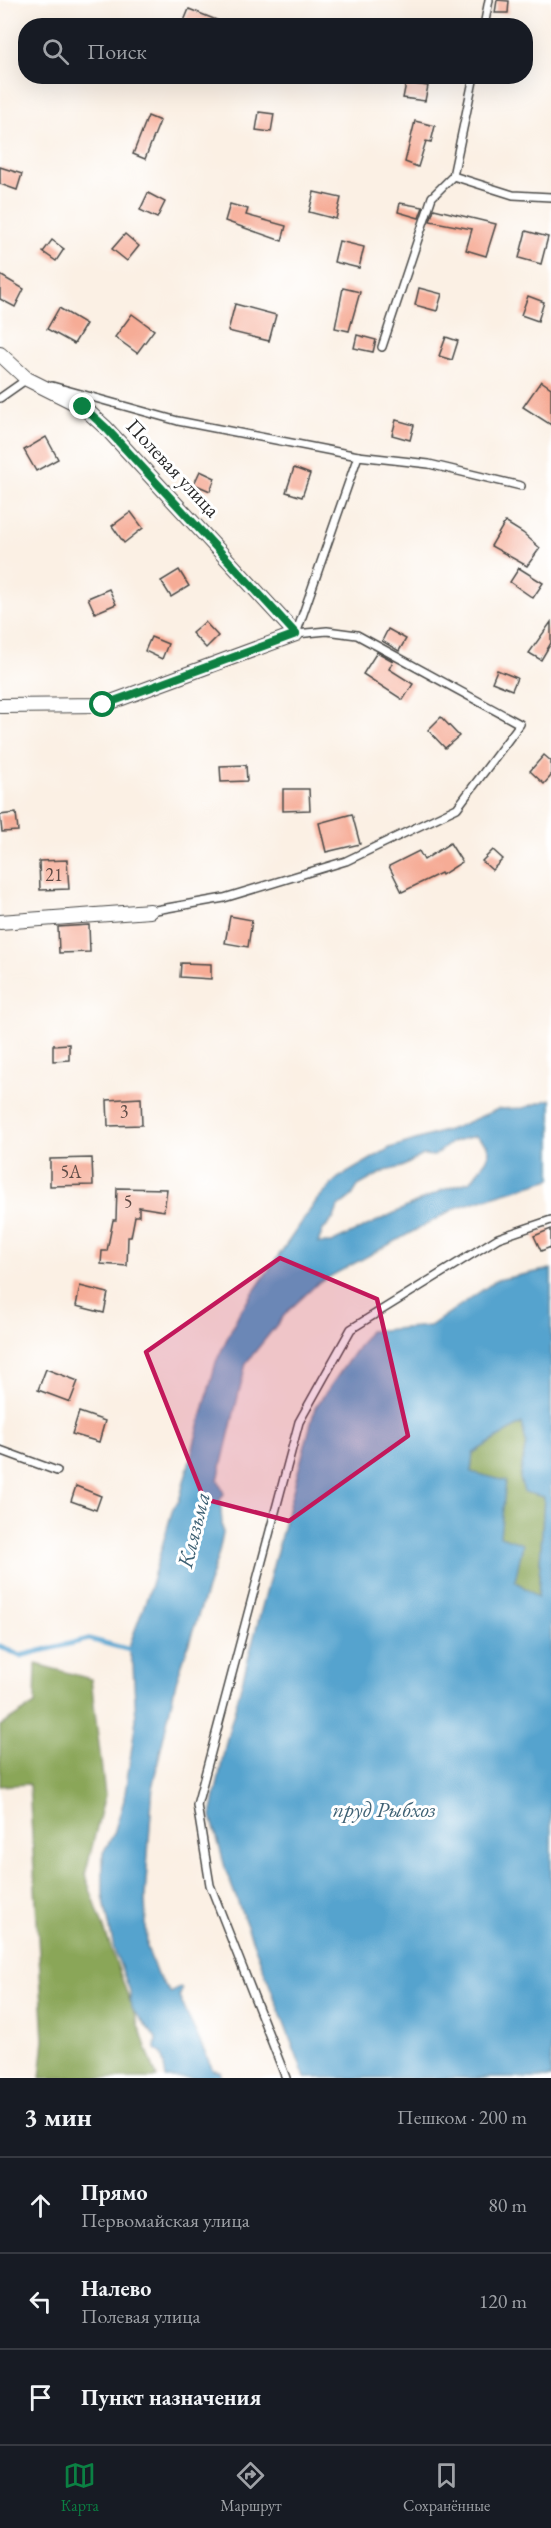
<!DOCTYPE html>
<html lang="ru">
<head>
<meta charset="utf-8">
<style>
	body { margin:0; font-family:"EB Garamond",serif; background:#242831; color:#f1f3f6 }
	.stop { position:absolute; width:18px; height:18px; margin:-14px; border:4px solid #0b8043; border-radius:50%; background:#fff }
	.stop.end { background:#0b8043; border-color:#fff; box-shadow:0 2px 6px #0008 }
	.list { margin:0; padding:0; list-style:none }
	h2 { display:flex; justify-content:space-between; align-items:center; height:78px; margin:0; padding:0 24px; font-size:26px }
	h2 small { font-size:20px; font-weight:400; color:#9ea1a6 }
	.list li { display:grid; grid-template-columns:39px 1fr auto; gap:18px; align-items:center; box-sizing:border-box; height:96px; padding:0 24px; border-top:2px solid #363941 }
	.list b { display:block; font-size:22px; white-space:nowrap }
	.list p { margin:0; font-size:20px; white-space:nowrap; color:#9ea1a6 }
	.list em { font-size:20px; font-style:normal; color:#9ea1a6 }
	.icon { flex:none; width:33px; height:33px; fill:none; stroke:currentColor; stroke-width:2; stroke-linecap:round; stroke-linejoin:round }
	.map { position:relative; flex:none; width:551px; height:2078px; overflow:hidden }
	.search { position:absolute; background:#171b24; box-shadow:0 6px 24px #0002; left:18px; right:18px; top:18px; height:66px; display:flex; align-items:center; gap:15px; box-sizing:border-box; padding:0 21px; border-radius:24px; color:#9ea1a6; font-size:22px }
	.sheet { height:366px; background:#171b24 }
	nav { display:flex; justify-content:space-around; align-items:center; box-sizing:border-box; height:84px; border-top:2px solid #363941; background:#171b24; font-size:16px; color:#9ea1a6 }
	nav a { display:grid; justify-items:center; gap:3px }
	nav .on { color:#0b8043 }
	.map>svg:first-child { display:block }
	.forest { fill:#8aa659; stroke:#5a6842; stroke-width:1.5 }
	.water { fill:#55a3ce; stroke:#40677c; stroke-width:1.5; fill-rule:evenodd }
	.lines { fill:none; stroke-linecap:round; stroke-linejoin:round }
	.stream { stroke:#55a3ce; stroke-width:5 }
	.building { fill:#f6ac96 }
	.service-casing { stroke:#4a4947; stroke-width:10 }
	.minor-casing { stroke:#4a4947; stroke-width:16 }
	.service { stroke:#fff; stroke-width:7 }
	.minor { stroke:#fff; stroke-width:14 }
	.route { stroke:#0b8043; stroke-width:8 }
	.marked { fill:#c2185b; fill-opacity:0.2; stroke:#c2185b; stroke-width:4.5; stroke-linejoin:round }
	.labels { text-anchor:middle; stroke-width:6; stroke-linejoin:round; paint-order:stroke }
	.number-label { font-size:18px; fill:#5e4b46 }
	.street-label { font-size:21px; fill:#2b2b2b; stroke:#fff }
	.water-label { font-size:22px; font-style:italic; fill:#3e6174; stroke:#fff }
</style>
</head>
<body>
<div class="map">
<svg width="551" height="2078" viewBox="0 0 551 2078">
	<rect width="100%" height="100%" fill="#fff"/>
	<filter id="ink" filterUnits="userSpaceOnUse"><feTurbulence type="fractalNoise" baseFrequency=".0167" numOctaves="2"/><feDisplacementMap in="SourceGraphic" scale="12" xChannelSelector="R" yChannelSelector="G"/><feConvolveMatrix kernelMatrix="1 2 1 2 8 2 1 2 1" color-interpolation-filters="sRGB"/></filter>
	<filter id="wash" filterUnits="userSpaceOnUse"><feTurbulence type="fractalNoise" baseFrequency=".008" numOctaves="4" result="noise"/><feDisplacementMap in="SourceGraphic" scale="24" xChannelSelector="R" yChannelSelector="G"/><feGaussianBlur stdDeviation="1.35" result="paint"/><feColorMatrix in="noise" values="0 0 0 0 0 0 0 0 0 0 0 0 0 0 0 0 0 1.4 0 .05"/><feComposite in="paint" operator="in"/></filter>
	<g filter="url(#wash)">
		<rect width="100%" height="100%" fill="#fbf0e4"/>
		<!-- forest -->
		<g class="forest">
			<polygon points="522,1422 526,1443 520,1478 525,1492 544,1497 538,1597 515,1581 500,1536 471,1472 473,1453"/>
			<polygon points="36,1664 91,1679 105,1795 85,1875 157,2078 40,2078 44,2040 29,1784 0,1786 0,1726 35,1704"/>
		</g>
		<!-- water -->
		<g class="water">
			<path d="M551,1099V1179L458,1207L318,1283L287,1312L246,1363L218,1480L224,1494L220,1499L223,1534L218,1556L176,1682L153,1784L145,1897L147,1947L157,1975L171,1993L180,1987L182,1990L179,1997L213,2070L220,2071L222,2078H166L162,2054L155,2049L156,2038L131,2008L130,1991L114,1949L103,1895V1853L114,1833L124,1800L136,1719L133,1665L128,1649L148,1595L173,1508L179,1501L216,1362L239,1313L317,1200L338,1178L390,1148L454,1128L498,1109L523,1108ZM475,1136L487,1145L489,1152L487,1159L471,1181L443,1190L331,1243H318L323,1230L334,1218L338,1207L352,1196L358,1186L385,1171L402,1167L423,1155L434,1156L452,1142Z"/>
			<path d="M551,1269V2078H305L226,1871L211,1816L226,1742L315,1408L369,1331L430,1326L497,1280ZM522,1423L526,1443L520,1478L524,1492L544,1497L538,1597L515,1581L523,1544L500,1536L506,1481L471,1472L473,1453Z"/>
		</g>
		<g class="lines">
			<!-- stream -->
			<polyline class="stream" points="0,1646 20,1656 89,1639 134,1651"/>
		</g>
		<g id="blocks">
			<!-- building -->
			<g class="building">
				<polygon points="497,0 509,1 508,13 495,13"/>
				<polygon points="189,9 229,25 229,26 182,26"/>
				<polygon points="406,83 428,86 425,101 403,98"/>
				<polygon points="259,112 274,114 271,132 256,130"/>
				<polygon points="148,116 160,121 145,159 133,154"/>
				<polygon points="415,121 435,126 431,142 426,141 418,167 405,162"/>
				<polygon points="0,167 22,174 17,190 0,184"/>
				<polygon points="314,192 341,198 336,219 309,212"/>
				<polygon points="148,193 165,202 157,218 140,210"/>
				<polygon points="400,203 423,207 419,218 398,212"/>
				<polygon points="230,204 248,209 246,215 286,226 282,241 225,221"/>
				<polygon points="434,209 496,224 486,256 466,250 472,229 430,221"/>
				<polygon points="526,231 548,237 541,264 519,258"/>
				<polygon points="125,234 139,246 127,261 112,249"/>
				<polygon points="52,240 64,249 56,261 43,252"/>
				<polygon points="339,241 364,247 359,268 334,262"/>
				<polygon points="0,275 24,289 15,307 0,299"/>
				<polygon points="343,288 360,292 349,331 335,328"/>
				<polygon points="419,288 442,294 437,311 415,305"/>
				<polygon points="528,296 544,302 538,321 521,315"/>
				<polygon points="235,304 276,315 269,341 228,331"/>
				<polygon points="59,308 86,324 74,344 47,329"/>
				<polygon points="132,314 154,330 137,353 115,337"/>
				<polygon points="357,335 376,340 373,352 354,348"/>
				<polygon points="446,337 458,341 452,360 439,356"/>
				<polygon points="541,381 551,388 551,425 523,407"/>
				<polygon points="396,420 414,425 410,440 392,435"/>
				<polygon points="46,437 58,459 36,471 24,450"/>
				<polygon points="294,468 310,474 302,497 286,492"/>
				<polygon points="200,471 215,478 210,491 194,484"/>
				<polygon points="131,512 143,528 124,543 112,526"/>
				<polygon points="505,522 523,533 540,548 527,566 491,546"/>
				<polygon points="519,568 543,583 533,598 510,582"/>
				<polygon points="179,570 189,586 171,597 161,581"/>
				<polygon points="109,589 116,604 95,613 88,598"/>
				<polygon points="205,622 218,636 206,648 192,633"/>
				<polygon points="551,622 551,643 541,660 529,653"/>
				<polygon points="388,629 406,639 399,651 382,641"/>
				<polygon points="151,637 168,644 162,659 145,651"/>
				<polygon points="377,652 393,661 389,669 413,684 403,700 363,674"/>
				<polygon points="497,670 517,678 512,690 492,682"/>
				<polygon points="441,717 459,736 445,748 428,730"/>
				<polygon points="544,755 551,761 551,776 544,784 530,771"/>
				<polygon points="246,765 247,781 221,782 220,766"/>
				<polygon points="283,789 309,789 310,810 283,811"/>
				<polygon points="16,813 18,831 2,832 0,815"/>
				<polygon points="352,814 360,844 326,852 319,823"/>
				<polygon points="450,843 462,862 442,875 441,873 402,892 389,866 419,851 424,860"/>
				<polygon points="493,850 503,859 492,870 482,861"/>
				<polygon points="67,860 69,889 40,890 39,861"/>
				<polygon points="230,916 252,920 248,947 225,943"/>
				<polygon points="89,925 90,952 59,953 58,927"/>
				<polygon points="181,963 211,964 211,979 180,977"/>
				<polygon points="69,1044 69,1060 53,1061 53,1045"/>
				<polygon points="141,1098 142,1125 108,1126 107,1100"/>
				<polygon points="92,1158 93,1185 50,1186 50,1159"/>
				<polygon points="117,1188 167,1189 164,1211 139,1207 139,1216 135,1216 131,1237 128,1237 127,1266 101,1264 102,1251 107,1251 113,1220 116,1220"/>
				<polygon points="551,1229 551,1247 541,1251 534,1236"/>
				<polygon points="80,1286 108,1293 104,1313 76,1306"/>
				<polygon points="46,1369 78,1381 70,1402 38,1390"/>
				<polygon points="79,1412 105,1421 99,1442 72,1434"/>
				<polygon points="76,1486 101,1496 96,1510 71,1501"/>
			</g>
		</g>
	</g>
	<g filter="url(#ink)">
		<use href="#blocks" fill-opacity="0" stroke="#4a4947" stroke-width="1.5"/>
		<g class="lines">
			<!-- service casing -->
			<g class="service-casing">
				<g id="service">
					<polyline points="484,26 489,0"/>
					<polyline points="453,176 513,195 551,197"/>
					<polyline points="382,347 432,197 453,176 474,76"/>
					<polyline points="52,386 178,421 358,456"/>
					<polyline points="0,398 27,379"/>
					<polyline points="150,911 224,898 346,861 457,808 520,724 357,635 327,631 296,634 358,456 429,464 521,486"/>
					<polyline points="0,1450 57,1471"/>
					<polyline points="286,2078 210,1885 197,1805 299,1422 351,1329 498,1238 551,1220"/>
				</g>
			</g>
			<!-- minor casing -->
			<g class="minor-casing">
				<g id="minor">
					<polyline points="0,354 27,379 83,407 106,428 296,634 103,705 0,706"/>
					<polyline points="0,922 150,911"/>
				</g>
			</g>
			<!-- service -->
			<use href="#service" class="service"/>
			<!-- minor -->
			<use href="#minor" class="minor"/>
		</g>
	</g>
	<g class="lines" filter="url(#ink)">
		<!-- route -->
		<polyline class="route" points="83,407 106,428 296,634 103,705"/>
	</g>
	<!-- marked area -->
	<path class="marked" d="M280,1258L377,1299L408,1436L289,1521L204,1499L146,1352Z"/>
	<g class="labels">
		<!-- number labels -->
		<g class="number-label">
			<text x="54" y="881">21</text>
			<text x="124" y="1118">3</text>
			<text x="71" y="1178">5А</text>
			<text x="128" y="1208">5</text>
		</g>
		<!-- street labels -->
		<g class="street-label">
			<text transform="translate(173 468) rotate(47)" y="7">Полевая улица</text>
		</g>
		<!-- water labels -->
		<g class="water-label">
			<text transform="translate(193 1530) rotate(-76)" y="8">Клязьма</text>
			<text x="384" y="1817">пруд Рыбхоз</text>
		</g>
	</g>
</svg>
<div class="stop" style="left:103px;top:705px"></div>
<div class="stop end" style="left:83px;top:407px"></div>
<div class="search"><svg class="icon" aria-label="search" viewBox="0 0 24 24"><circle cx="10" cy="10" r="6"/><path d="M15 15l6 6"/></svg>Поиск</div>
</div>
<section class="sheet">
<h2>3 мин<small>Пешком · 200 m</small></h2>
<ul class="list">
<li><svg class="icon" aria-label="ahead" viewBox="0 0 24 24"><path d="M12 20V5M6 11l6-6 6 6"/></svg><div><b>Прямо</b><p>Первомайская улица</p></div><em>80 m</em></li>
<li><svg class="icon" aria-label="left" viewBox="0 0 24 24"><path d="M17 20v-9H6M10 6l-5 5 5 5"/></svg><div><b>Налево</b><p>Полевая улица</p></div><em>120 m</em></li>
<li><svg class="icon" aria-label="arrive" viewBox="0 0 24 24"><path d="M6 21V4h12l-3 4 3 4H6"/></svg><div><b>Пункт назначения</b></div></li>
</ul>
</section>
<nav>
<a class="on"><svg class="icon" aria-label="map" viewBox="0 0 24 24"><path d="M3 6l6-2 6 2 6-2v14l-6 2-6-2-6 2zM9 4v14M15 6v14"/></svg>Карта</a>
<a><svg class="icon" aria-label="directions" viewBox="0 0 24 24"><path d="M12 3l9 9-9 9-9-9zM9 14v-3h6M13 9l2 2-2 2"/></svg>Маршрут</a>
<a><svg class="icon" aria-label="saved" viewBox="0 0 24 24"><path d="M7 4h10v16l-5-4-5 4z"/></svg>Сохранённые</a>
</nav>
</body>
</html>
